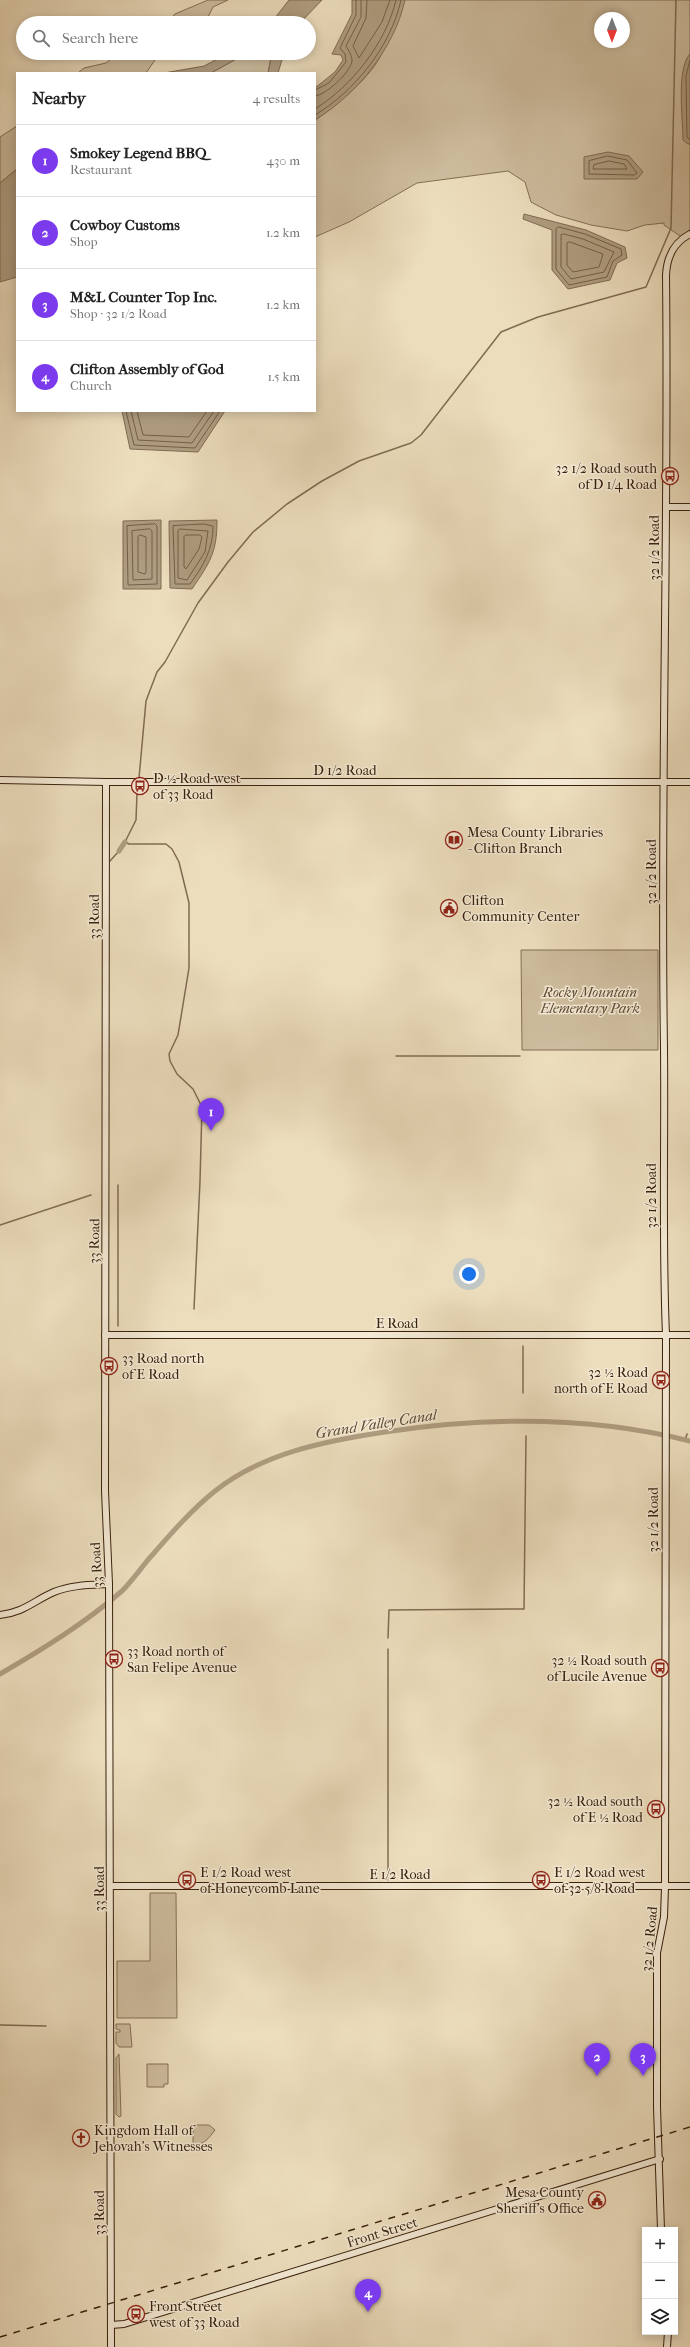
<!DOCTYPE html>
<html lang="en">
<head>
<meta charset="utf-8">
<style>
	body { margin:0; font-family:"IM FELL French Canon",serif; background:#f2f2f2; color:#222 }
	.controls { position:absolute; right:12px; bottom:12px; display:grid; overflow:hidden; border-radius:0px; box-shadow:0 2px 10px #0003 }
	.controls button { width:36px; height:36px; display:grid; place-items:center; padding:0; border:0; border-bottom:1px solid #e0e0e0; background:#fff; color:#222; font:20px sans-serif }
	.compass { position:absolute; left:594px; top:12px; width:36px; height:36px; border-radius:50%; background:#fff; box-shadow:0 2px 10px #0003; rotate:180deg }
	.you { position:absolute; left:469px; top:1274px; width:14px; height:14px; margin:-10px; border:3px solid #fff; border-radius:50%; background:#1a73e8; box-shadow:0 0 0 6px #1a73e833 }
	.badge { display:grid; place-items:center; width:26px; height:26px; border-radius:50%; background:#7c3aed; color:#fff; font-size:13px; font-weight:700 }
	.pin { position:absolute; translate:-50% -33px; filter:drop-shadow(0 1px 2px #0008) }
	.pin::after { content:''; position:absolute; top:21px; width:14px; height:12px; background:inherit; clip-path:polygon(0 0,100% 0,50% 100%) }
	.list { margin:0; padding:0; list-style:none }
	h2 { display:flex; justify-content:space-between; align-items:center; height:52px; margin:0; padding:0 16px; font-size:17px }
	h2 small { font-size:13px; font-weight:400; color:#767676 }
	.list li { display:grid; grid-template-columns:26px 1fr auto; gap:12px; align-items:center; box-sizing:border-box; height:72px; padding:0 16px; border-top:1px solid #e0e0e0 }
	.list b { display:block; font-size:15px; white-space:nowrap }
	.list p { margin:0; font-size:13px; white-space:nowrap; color:#767676 }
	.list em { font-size:13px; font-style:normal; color:#767676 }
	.icon { flex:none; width:22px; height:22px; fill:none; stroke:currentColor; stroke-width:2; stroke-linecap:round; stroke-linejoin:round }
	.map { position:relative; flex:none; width:690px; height:2347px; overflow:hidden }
	.search { position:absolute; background:#fff; box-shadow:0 2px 10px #0003; left:16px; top:16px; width:300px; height:44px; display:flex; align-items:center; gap:10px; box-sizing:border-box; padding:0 14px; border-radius:22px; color:#767676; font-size:15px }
	.panel { position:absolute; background:#fff; box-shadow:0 2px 10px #0003; left:16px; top:72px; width:300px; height:340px; border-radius:0px }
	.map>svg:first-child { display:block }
	.green { fill:#cebd9f; stroke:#846f56; fill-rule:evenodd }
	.water { fill:#af9d81; stroke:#806b53 }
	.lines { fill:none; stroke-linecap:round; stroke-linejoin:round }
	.shore { stroke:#745f47; stroke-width:1 }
	.stream { stroke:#806b53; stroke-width:1.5 }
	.canal { stroke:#af9d81; stroke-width:5 }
	.secondary-casing { stroke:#39210d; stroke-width:8 }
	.secondary { stroke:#f3e9d4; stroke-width:6 }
	.rail { stroke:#39210d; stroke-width:1.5; stroke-dasharray:7 7; stroke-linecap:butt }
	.labels { text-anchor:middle; stroke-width:3; stroke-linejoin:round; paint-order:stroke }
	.poi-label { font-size:14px; fill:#39210d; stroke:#f3e9d4; text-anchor:start }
	.street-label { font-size:14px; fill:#39210d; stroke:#f3e9d4 }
	.park-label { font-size:14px; font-style:italic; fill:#5e4832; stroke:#f3e9d4 }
	.water-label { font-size:15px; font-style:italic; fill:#624c36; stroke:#f3e9d4 }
</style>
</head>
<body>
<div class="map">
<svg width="690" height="2347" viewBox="0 0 690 2347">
	<rect width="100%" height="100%" fill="#ecddbd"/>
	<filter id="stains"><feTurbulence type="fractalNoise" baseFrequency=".005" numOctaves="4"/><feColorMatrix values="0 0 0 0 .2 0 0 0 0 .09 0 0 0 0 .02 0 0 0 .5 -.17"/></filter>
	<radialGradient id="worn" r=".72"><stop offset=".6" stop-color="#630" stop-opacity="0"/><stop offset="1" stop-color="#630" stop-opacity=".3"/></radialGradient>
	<!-- green -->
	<g class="green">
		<polygon points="208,0 228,0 213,7 205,23 166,23 175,14"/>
		<path d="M388,0H690V234L683,238L664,225V223L645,225L627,231L591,225L556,215L531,202L525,182L508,171L417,183L349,222L315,237V120C334,108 375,74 382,52C387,37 386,16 388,0ZM600,18H624V42H600Z"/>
		<polygon points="118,53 164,53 157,57 146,73 78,73 84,68 106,63"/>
		<polygon points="247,53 272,53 268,73 211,73"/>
		<polygon points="17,126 17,169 0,183 0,137"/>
		<polygon points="521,950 658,950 658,1050 522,1050"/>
		<polygon points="150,1893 176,1893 177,2018 117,2018 117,1961 150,1961"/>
		<polygon points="116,2024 130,2024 132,2047 119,2047 116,2043 116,2032 120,2032 120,2030 116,2029"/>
		<polygon points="119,2054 121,2116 119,2117 116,2114 116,2058"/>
		<polygon points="147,2064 168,2064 168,2084 164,2084 164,2087 147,2087"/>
		<path d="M193,2125H209L215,2130C209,2138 204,2145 193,2145Z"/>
	</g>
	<!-- water -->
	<g class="water">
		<polygon points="289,0 322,0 300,23 271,23"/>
		<path d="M352,0H405C394,49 357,94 315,120V88L335,72L343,60L341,55L332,54L352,14Z"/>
		<polygon points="229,53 247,53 211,73 164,73 204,66"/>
		<polygon points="272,53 284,53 278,73 268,73"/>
		<path d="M690,54V144H688L683,140C683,120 676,69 690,54Z"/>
		<polygon points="608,152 629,156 643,172 637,179 584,179 584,157"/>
		<polygon points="17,169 17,277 0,282 0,183"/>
		<polygon points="524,214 586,230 625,247 627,258 617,263 610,280 568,289 552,270 552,230 523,219"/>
		<polygon points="122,411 225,411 198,452 130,449"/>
		<polygon points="161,520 161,589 123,589 123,521"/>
		<path d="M217,520C217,553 210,562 192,589L170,588L169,521Z"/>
	</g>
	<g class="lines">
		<!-- shore -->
		<g class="shore">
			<polyline points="367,0 366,18 353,46 359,58 382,22 390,0"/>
			<polyline points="690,60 686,76 687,137 690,140"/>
			<polyline points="315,90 329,83 346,62 345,54 340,48 356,15 356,0"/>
			<path d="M315,96C326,95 350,73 352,61C352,56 349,51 346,46L361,17V0"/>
			<path d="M315,109C352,86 386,43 396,0"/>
			<path d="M315,115C355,91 391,46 401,0"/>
			<polygon points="608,156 627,160 637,173 634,175 589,174 589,161"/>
			<polygon points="609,161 624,164 627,169 593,169 594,165"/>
			<polygon points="559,227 585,234 621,249 622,255 613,261 607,277 569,285 556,269 556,229"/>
			<polygon points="564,234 583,239 614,252 604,272 571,279 561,267 561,235"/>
			<polygon points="570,242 603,254 599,267 573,272 567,265 567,243"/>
			<polyline points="126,411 134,445 195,448 220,411"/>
			<polyline points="131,411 138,440 192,443 214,411"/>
			<polyline points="137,411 143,435 189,437 207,411"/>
			<polygon points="155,524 157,526 157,584 128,585 127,526"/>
			<path d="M204,524L213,526C213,549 204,565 190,584H175L173,526Z"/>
			<polygon points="150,529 152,531 152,579 133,580 132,531"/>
			<polygon points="180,529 208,531 205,552 187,580 178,578 178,531"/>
			<polygon points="140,535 146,537 146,572 145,574 138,572 138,537"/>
			<polygon points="186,535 200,535 202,537 199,549 186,569 184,567 184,537"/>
		</g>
		<!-- stream -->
		<g class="stream">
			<polyline points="139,778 146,701 157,672 165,662 198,603 228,562 253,532 287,504 322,481 359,461 411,443 421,435 501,332 538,317 646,287 671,228 676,0"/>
			<polyline points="137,793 136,820 125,842 129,844 166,844 172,849 179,862 189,903 189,968 178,1035 169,1054 170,1061 177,1074 193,1089 202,1107 200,1181 194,1309"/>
			<polyline points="110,861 119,851"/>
			<polyline points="396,1056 520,1056"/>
			<polyline points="118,1185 118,1326"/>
			<polyline points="0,1225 91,1195"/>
			<polyline points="523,1393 523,1346"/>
			<polyline points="685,1440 687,1434"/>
			<polyline points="388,1638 389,1610 524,1609 526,1436"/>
			<polyline points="388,1880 388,1649"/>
			<polyline points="0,2025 46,2026"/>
		</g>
		<!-- canal -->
		<g class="canal">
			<polyline points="119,851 125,842"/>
			<path d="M0,1674C43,1649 85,1623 122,1591C131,1582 139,1571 147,1561C168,1537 190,1511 215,1491C263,1453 325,1441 385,1432C485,1417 591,1416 690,1441"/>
		</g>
		<!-- secondary casing -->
		<g class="secondary-casing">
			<g id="secondary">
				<polyline points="666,507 690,507"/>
				<polyline points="0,780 106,782 690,782"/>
				<polyline points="106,782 105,1491 109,1584 111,2347"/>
				<polyline points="105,1335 690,1335"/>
				<path d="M0,1615C23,1613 35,1600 54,1592C71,1585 90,1585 109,1584"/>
				<polyline points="111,1886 690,1886"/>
				<path d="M661,2230L657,2107V1953L664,1917L665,1887L666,1335C662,1239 665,1144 664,1048C660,790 669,533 666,275C667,257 673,243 690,234"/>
				<polyline points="111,2325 124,2324 660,2159"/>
				<polyline points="667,2347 668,2332"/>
			</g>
		</g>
		<!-- secondary -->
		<use href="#secondary" class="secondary"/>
		<!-- rail -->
		<polyline class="rail" points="0,2337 690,2127"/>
	</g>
	<!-- icons -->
	<defs>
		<g id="bus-ring" transform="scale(0.9)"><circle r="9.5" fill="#f3e9d4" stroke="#8f2418" stroke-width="1.5"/><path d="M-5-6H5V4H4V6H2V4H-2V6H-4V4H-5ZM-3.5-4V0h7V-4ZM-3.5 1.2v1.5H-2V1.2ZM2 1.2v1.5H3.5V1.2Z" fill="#8f2418"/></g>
		<g id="library-ring" transform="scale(0.9)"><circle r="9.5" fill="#f3e9d4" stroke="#8f2418" stroke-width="1.5"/><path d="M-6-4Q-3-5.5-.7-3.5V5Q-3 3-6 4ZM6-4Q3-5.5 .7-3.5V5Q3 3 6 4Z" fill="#8f2418"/></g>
		<g id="civic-ring" transform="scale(0.9)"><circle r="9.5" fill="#f3e9d4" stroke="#8f2418" stroke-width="1.5"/><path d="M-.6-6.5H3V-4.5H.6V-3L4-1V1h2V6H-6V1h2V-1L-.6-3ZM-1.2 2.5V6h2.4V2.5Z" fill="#8f2418"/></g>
		<g id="church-ring" transform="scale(0.9)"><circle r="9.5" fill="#f3e9d4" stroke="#8f2418" stroke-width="1.5"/><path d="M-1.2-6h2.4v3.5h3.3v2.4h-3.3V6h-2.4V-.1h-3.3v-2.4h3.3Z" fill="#8f2418"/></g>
	</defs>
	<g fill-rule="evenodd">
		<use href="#bus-ring" x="670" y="476"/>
		<use href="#bus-ring" x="140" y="786"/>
		<use href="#library-ring" x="454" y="840"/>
		<use href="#civic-ring" x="449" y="908"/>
		<use href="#bus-ring" x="109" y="1366"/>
		<use href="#bus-ring" x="661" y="1380"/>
		<use href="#bus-ring" x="114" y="1659"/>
		<use href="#bus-ring" x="660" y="1668"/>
		<use href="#bus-ring" x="656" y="1809"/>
		<use href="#bus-ring" x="187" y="1880"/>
		<use href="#bus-ring" x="541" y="1880"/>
		<use href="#church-ring" x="81" y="2138"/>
		<use href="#civic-ring" x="597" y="2200"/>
		<use href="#bus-ring" x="136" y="2314"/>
	</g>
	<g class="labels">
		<!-- poi labels -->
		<g class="poi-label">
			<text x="657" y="473" text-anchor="end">32 1/2 Road south<tspan x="657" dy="16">of D 1/4 Road</tspan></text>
			<text x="153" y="783">D ½ Road west<tspan x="153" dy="16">of 33 Road</tspan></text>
			<text x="467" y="837">Mesa County Libraries<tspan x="467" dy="16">- Clifton Branch</tspan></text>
			<text x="462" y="905">Clifton<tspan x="462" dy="16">Community Center</tspan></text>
			<text x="122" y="1363">33 Road north<tspan x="122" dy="16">of E Road</tspan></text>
			<text x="648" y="1377" text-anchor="end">32 ½ Road<tspan x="648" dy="16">north of E Road</tspan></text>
			<text x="127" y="1656">33 Road north of<tspan x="127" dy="16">San Felipe Avenue</tspan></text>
			<text x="647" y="1665" text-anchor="end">32 ½ Road south<tspan x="647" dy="16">of Lucile Avenue</tspan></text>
			<text x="643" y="1806" text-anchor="end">32 ½ Road south<tspan x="643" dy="16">of E ½ Road</tspan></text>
			<text x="200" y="1877">E 1/2 Road west<tspan x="200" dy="16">of Honeycomb Lane</tspan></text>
			<text x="554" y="1877">E 1/2 Road west<tspan x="554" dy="16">of 32 5/8 Road</tspan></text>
			<text x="94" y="2135">Kingdom Hall of<tspan x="94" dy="16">Jehovah's Witnesses</tspan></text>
			<text x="584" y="2197" text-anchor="end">Mesa County<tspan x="584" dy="16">Sheriff's Office</tspan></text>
			<text x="149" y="2311">Front Street<tspan x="149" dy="16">west of 33 Road</tspan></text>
		</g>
		<!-- street labels -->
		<g class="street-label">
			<text transform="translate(654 548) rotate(-90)" y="5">32 1/2 Road</text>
			<text x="345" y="775">D 1/2 Road</text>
			<text transform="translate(651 872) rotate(-90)" y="5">32 1/2 Road</text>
			<text transform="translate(94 917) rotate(-90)" y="5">33 Road</text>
			<text transform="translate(651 1196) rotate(-90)" y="5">32 1/2 Road</text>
			<text transform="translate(94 1241) rotate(-89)" y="5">33 Road</text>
			<text x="397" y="1328">E Road</text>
			<text transform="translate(653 1520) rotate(-90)" y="5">32 1/2 Road</text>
			<text transform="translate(96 1565) rotate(-93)" y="5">33 Road</text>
			<text x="400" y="1879">E 1/2 Road</text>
			<text transform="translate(99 1889) rotate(-90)" y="5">33 Road</text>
			<text transform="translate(649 1939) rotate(-84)" y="5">32 1/2 Road</text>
			<text transform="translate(99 2213) rotate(-90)" y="5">33 Road</text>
			<text transform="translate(382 2232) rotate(-17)" y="5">Front Street</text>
		</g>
		<!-- park labels -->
		<g class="park-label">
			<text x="590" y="997">Rocky Mountain<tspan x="590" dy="16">Elementary Park</tspan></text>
		</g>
		<!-- water labels -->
		<g class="water-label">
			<text transform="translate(376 1424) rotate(-9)" y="5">Grand Valley Canal</text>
		</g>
	</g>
	<rect width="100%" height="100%" filter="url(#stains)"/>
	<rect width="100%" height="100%" fill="url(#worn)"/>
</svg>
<div class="controls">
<button>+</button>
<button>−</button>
<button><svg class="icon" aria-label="layers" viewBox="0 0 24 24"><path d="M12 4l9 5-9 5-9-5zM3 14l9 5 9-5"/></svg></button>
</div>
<svg class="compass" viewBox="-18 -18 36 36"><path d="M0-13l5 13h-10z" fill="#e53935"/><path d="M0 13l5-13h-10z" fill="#767676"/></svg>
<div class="you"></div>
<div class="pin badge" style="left:211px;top:1131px">1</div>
<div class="pin badge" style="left:597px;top:2076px">2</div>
<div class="pin badge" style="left:643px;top:2076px">3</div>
<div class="pin badge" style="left:368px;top:2312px">4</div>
<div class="search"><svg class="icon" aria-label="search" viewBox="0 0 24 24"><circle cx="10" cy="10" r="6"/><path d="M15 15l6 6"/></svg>Search here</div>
<section class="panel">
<h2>Nearby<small>4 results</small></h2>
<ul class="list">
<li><span class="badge">1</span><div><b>Smokey Legend BBQ</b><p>Restaurant</p></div><em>430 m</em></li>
<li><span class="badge">2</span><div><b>Cowboy Customs</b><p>Shop</p></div><em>1.2 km</em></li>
<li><span class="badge">3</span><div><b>M&amp;L Counter Top Inc.</b><p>Shop · 32 1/2 Road</p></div><em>1.2 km</em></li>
<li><span class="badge">4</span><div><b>Clifton Assembly of God</b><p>Church</p></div><em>1.5 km</em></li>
</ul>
</section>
</div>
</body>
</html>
